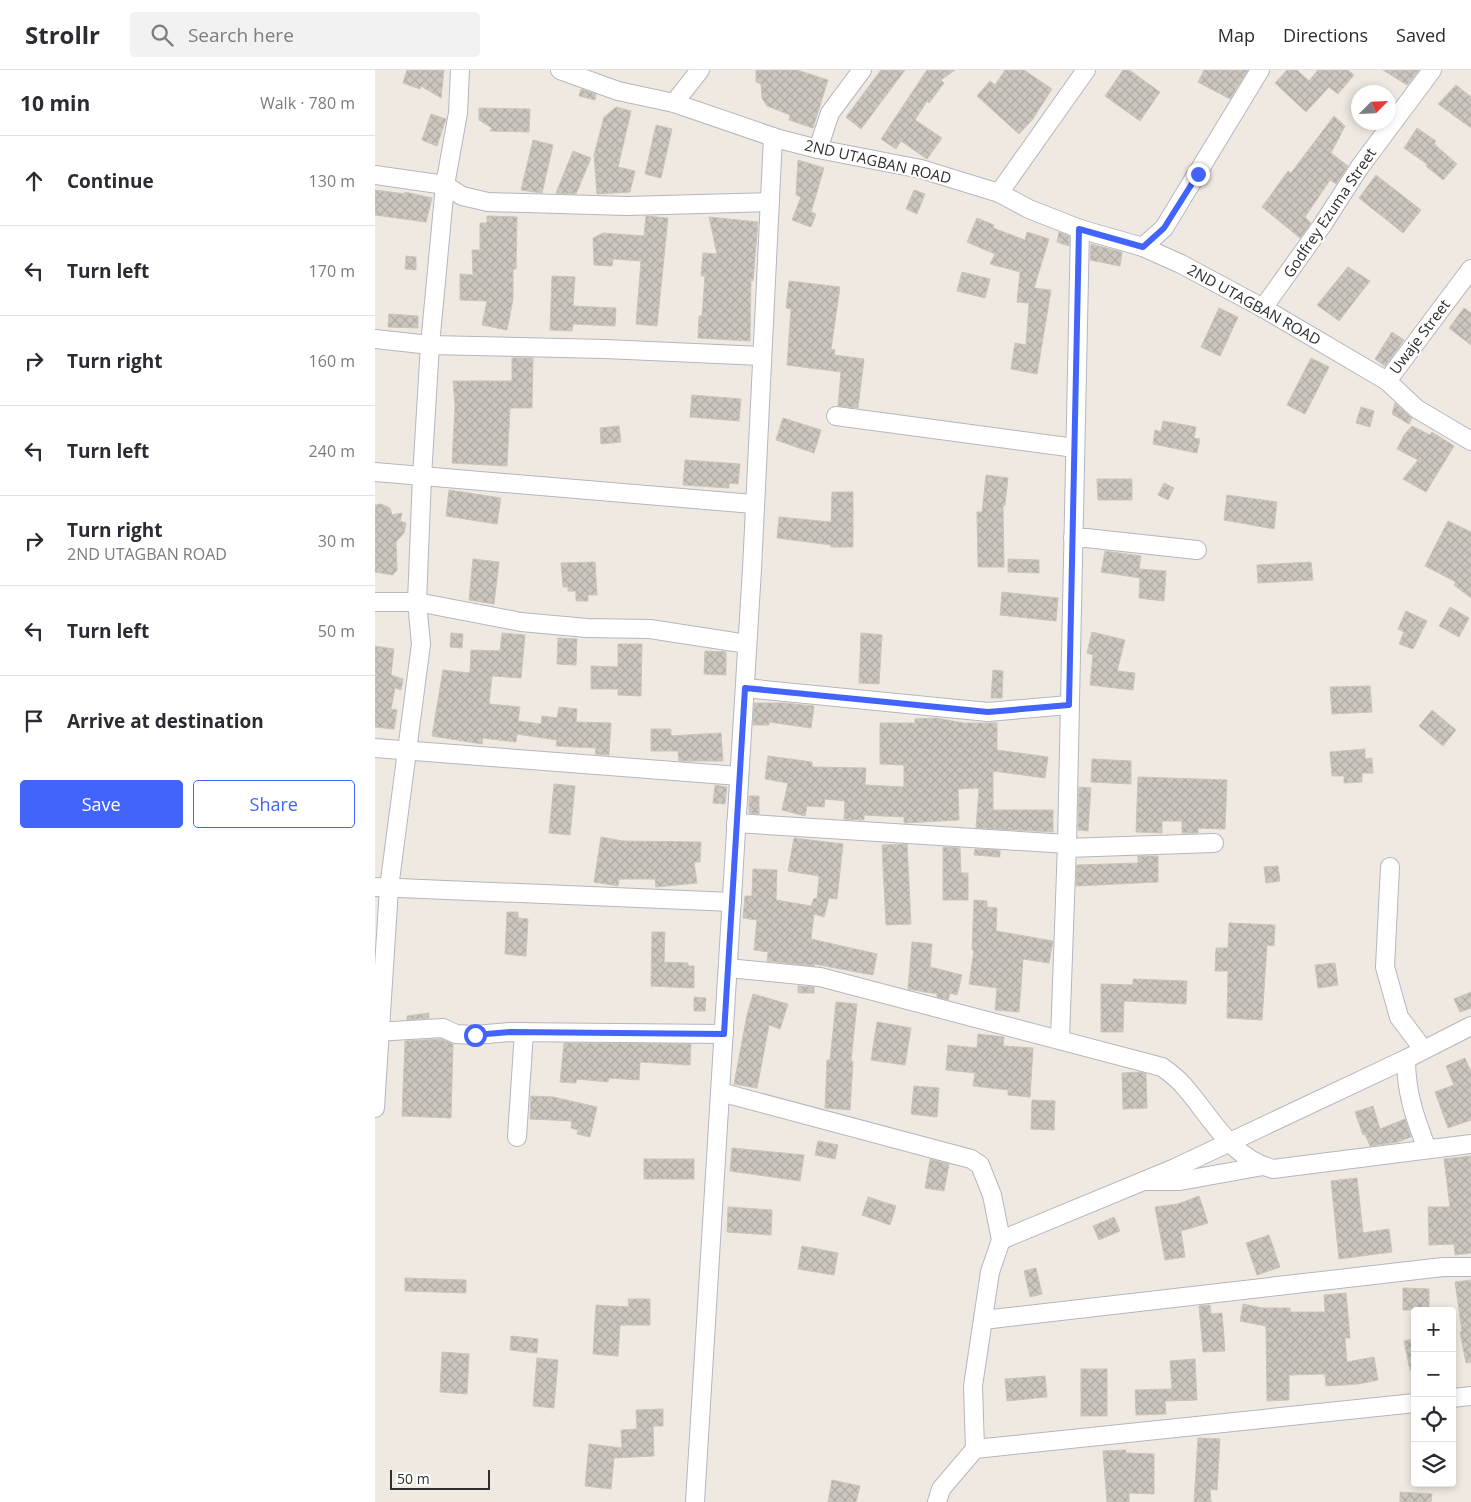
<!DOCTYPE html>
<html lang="en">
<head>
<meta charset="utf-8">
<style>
	body { margin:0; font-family:"Open Sans",sans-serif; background:#f2f2f3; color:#2b2b33 }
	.controls { position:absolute; right:15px; bottom:15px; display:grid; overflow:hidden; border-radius:5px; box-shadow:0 2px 8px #0003 }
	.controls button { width:45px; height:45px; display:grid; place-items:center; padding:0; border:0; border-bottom:1px solid #e1e1e2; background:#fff; color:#2b2b33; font:25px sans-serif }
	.compass { position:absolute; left:976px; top:15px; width:45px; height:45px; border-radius:50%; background:#fff; box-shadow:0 2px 8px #0003; rotate:66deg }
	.scale { position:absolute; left:15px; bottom:12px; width:100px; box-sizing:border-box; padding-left:5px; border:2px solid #2e2e2e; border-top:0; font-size:14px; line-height:18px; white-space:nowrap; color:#2e2e2e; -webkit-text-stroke:4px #fff; paint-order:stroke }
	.stop { position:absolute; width:15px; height:15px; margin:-11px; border:4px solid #4264fb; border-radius:50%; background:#fff }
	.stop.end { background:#4264fb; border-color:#fff; box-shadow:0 1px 5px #0008 }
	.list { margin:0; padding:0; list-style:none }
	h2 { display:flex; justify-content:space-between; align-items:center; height:65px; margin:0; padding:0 20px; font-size:21px }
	h2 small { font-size:16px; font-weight:400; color:#7c7c81 }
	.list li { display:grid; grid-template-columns:32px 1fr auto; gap:15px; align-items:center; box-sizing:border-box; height:90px; padding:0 20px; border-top:1px solid #e1e1e2 }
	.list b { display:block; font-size:19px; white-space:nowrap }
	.list p { margin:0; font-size:16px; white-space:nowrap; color:#7c7c81 }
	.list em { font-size:16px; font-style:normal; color:#7c7c81 }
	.actions { display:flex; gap:10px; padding:15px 20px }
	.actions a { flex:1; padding:11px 0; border:1px solid #4264fb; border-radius:5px; text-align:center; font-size:18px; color:#4264fb }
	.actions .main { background:#4264fb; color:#fff }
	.icon { flex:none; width:28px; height:28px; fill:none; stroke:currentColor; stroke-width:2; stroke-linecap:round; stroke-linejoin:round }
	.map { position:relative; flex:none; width:1096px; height:1432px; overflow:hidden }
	header { display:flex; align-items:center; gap:30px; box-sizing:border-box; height:70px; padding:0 25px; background:#fff; border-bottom:1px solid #e1e1e2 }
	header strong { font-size:24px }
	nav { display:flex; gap:28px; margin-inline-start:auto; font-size:18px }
	.search { width:350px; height:45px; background:#f2f2f3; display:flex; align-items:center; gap:12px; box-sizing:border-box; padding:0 18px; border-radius:5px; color:#7c7c81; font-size:19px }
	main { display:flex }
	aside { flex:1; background:#fff }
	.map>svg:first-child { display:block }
	.building { fill:url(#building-cross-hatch); stroke:#cbc5ba }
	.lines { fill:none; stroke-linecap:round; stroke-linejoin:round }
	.minor-casing { stroke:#b4b7c1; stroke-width:20 }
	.minor { stroke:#fff; stroke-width:18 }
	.route { stroke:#4264fb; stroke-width:6 }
	.labels { text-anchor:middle; stroke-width:4; stroke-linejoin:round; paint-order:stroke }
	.street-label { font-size:15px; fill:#2e2e2e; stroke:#fff }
</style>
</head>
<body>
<header>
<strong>Strollr</strong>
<div class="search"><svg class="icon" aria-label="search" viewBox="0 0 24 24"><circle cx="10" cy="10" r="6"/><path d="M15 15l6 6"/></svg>Search here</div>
<nav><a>Map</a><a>Directions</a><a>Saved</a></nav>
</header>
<main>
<aside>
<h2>10 min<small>Walk · 780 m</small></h2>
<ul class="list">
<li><svg class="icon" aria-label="ahead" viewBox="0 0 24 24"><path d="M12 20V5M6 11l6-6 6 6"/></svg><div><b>Continue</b></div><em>130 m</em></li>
<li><svg class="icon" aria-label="left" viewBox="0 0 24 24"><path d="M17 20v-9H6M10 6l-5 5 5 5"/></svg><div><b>Turn left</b></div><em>170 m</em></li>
<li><svg class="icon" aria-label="right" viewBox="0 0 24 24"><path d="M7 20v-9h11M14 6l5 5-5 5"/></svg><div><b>Turn right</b></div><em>160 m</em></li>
<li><svg class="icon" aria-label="left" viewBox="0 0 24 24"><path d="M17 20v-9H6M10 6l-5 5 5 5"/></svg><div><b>Turn left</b></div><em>240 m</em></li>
<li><svg class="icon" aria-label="right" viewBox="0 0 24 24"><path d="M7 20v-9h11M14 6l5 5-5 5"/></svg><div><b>Turn right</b><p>2ND UTAGBAN ROAD</p></div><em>30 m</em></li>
<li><svg class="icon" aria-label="left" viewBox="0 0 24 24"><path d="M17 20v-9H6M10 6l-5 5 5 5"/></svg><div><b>Turn left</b></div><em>50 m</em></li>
<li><svg class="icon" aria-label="arrive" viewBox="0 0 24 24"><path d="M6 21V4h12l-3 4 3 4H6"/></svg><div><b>Arrive at destination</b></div></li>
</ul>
<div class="actions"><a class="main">Save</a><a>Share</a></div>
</aside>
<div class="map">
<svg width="1096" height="1432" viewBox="0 0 1096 1432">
	<defs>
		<pattern id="building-cross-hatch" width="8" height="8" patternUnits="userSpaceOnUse" patternTransform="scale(1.25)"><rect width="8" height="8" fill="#cbc7bf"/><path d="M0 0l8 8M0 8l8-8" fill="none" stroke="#afaba4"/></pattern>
	</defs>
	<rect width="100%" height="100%" fill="#efe9e1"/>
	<!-- building -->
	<g class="building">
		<polygon points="32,0 69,0 66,28 46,16 45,19 28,13"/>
		<polygon points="381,0 422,0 453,10 438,58 414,50 415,45 392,36 387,28 386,14 381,12"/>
		<polygon points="506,0 530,0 486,59 471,47"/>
		<polygon points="552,0 580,0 566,10 569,13 554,33 552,31 540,50 567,68 552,89 526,71 521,79 506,69"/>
		<polygon points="630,0 649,0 677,19 657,50 644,64 602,26 615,11 620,15"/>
		<polygon points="748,0 754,0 785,22 765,51 730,26"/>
		<polygon points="829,0 873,0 855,29 823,12"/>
		<polygon points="912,0 922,0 934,11 943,0 973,0 979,5 963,24 954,17 931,42 900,13"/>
		<polygon points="1008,0 1044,0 1032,15"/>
		<polygon points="1081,15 1096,27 1096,58 1063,34"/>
		<polygon points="206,19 221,24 220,30 204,26"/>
		<polygon points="241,37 256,41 243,97 260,101 255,122 222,124 219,85 229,47"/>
		<polygon points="104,38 155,39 154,62 115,61 117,58 104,50"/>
		<polygon points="56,44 71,49 62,76 47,70"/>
		<polygon points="959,46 970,56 956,83 973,96 961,114 955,110 930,147 936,153 925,168 887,137 913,101 916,103"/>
		<polygon points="281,55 297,59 286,108 270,104"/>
		<polygon points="1042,58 1061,71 1059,74 1082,94 1068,110 1051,96 1052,94 1029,78"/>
		<polygon points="158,70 178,75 167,123 146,120"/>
		<polygon points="198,81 216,88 201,124 181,123"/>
		<polygon points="423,90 449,98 436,142 441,144 436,157 417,150 426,127 421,125"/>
		<polygon points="1001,105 1046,140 1028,163 984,128"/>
		<polygon points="0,120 30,124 30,122 57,128 51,152 0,145"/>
		<polygon points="539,120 550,124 542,144 531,139"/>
		<polygon points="112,146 142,147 141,199 138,199 138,229 132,260 107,255 112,231 85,230 85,204 98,205 97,180 105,180 105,153 112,153"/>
		<polygon points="271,146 293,148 282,256 261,254 266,191 238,189 237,196 219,195 218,168 228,163 269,166"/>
		<polygon points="334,147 383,152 378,211 376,210 375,271 323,268 324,246 327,246 330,206 326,206 328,183 342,184"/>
		<polygon points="602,148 619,155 618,158 650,170 652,162 674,169 659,218 676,220 662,304 636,299 640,273 651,275 654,233 642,232 645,202 615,194 620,184 592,172"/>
		<polygon points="684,162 694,166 694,176 682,172"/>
		<polygon points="716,174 747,182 745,196 715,190"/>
		<polygon points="31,186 41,187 41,200 30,199"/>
		<polygon points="973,197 995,211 964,251 942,235"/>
		<polygon points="587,202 615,209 610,228 582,221"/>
		<polygon points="177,206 200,207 198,236 241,238 240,256 198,254 197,261 175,260"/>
		<polygon points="414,211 465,217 456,279 460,280 459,285 489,289 483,338 463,336 466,302 412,295 416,239 411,238"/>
		<polygon points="844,238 863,247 845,286 826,277"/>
		<polygon points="1089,238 1096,243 1096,275 1074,258"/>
		<polygon points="14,244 43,246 43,258 13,257"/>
		<polygon points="1017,262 1029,270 1010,296 1000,289"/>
		<polygon points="137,288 158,288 157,338 135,338 132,396 77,393 80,336 78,311 137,311"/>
		<polygon points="936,288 954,297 930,344 912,335"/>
		<polygon points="317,325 366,329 364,351 315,347"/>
		<polygon points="1020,333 1037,348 1034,354 1017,344"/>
		<polygon points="986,337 999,341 995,357 981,353"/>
		<polygon points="408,348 446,360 439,383 401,370"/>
		<polygon points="788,351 821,357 819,368 825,369 822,383 778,374 780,360 786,362"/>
		<polygon points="244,356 246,372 226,374 225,358"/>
		<polygon points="1037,356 1055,365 1057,362 1079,376 1051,422 1028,409 1043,390 1022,379 1029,365"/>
		<polygon points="310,390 365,394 363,414 354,413 354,418 308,415"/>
		<polygon points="611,405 633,408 630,435 628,435 629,497 603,497 602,442 607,442"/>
		<polygon points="722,409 757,409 757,430 723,430"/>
		<polygon points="789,413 799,418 793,430 783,425"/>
		<polygon points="74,420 126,428 122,454 71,446"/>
		<polygon points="457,422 478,422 478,477 456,477 456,475 402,468 404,447 456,452"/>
		<polygon points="852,425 902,432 899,459 849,450"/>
		<polygon points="6,434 15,438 17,445 27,443 25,451 31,453 29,463 21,472 22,500 18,505 0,502 0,435"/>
		<polygon points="1073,451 1096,462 1096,528 1079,515 1081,512 1050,496"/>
		<polygon points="730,481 766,486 764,499 791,501 789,531 764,528 765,508 726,502"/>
		<polygon points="98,489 124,492 119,534 94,530"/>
		<polygon points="633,489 664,490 664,503 633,502"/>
		<polygon points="220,492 222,525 213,525 213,531 201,531 201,521 193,521 193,517 188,517 186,493"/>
		<polygon points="936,492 938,510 883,513 882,495"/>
		<polygon points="627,522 683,528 681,551 625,545"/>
		<polygon points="1075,537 1094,548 1084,567 1064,556"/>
		<polygon points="1031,541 1052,551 1038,579 1024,574 1029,562 1023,559"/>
		<polygon points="717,562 750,570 742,601 760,603 758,620 715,615 718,585 712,583"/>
		<polygon points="76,563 88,564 87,578 75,577"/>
		<polygon points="127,563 150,565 146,608 117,606 114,634 145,637 143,651 166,654 167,646 182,648 184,637 202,639 201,652 236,653 234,685 220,684 221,678 181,676 182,670 142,664 141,672 108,668 107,674 57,666 68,600 95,603 96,580 125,581"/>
		<polygon points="486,563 507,565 504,614 484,613"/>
		<polygon points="183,568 202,569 201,595 182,594"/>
		<polygon points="243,574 267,574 266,626 243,625 243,619 216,619 216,596 243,597"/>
		<polygon points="0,576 19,579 16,605 28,609 26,620 20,618 16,639 22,640 19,659 0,657"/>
		<polygon points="330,581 351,582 351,605 329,604"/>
		<polygon points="618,600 628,601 627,628 616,628"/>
		<polygon points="995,616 997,642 957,644 955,617"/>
		<polygon points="379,633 409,633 439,636 436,658 394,652 394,655 378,655"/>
		<polygon points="1057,640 1081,660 1068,676 1044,656"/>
		<polygon points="562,648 588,653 622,653 622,680 673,687 670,708 618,701 618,740 678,740 678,762 601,758 604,718 583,719 584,750 529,753 529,747 489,745 489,750 469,749 470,731 450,729 449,737 432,736 430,746 407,740 413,713 390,709 393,686 437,692 437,697 491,698 490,715 529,717 529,695 505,694 505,653 540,653 540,649"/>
		<polygon points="276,659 296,659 296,666 346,663 348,691 304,691 303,681 276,681"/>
		<polygon points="990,679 990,689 997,688 998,703 987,703 987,712 969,713 969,706 957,706 955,682"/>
		<polygon points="717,689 756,691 756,714 716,712"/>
		<polygon points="763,707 852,710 850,759 823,758 823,763 807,763 807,751 787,751 787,763 761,762"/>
		<polygon points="179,714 200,716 195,765 174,763"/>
		<polygon points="340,715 352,717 350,734 338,733"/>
		<polygon points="704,717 716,718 713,761 703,760"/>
		<polygon points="374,726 384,726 384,744 374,743"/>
		<polygon points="226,767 248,771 326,772 325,792 319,792 322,813 281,817 280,809 244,809 243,816 219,812"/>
		<polygon points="419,768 468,774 462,829 454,828 449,847 439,844 436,869 502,884 498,905 439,894 439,896 392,891 393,882 379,880 382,850 368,848 370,826 377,826 378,799 402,800 401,830 436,836 439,828 442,829 444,806 413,801"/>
		<polygon points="532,774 536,854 511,855 507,775"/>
		<polygon points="568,777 585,778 586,803 593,803 593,830 568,830"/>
		<polygon points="600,779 625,780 625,787 599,785"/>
		<polygon points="763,786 783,786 783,812 701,816 702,795 763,793"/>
		<polygon points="903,796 905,811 891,813 889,797"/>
		<polygon points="599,830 612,831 612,837 622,838 621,861 678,871 674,893 648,889 644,942 620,940 622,918 594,914 599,880 597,880"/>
		<polygon points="132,842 143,842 143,848 153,849 151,886 130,884"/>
		<polygon points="854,853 900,855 899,876 892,875 887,950 852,948 853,901 840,901 841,878 853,878"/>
		<polygon points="277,862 290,862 289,892 313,893 313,896 319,896 319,918 276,916"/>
		<polygon points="537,872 557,874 555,897 587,905 582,925 575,923 573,930 562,927 562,924 533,919"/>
		<polygon points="960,893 963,915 943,918 940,895"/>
		<polygon points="758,909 812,911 811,934 749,931 748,962 726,962 726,914 758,915"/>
		<polygon points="423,916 439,917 439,923 423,923"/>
		<polygon points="1096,922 1096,938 1085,942 1079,929"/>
		<polygon points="378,924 413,934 405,959 394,955 382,1018 359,1014 372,945"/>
		<polygon points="319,927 331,928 330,941 319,941"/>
		<polygon points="461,932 482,934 476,991 478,991 475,1040 450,1038 452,990 455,990"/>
		<polygon points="54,943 54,948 32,950 32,946"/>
		<polygon points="502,952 536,958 530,995 496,990"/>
		<polygon points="603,964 629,967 628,976 658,978 655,1027 633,1025 633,1020 598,1016 600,1003 571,1000 573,975 602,978"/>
		<polygon points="66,969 78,974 76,1048 27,1046 30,971"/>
		<polygon points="189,973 316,974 315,995 265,992 264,1010 234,1008 233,1012 202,1009 201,1013 185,1012"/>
		<polygon points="1090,988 1096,1002 1096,1050 1073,1058 1060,1022 1079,1015 1071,996"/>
		<polygon points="766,1002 771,1004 772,1038 748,1039 747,1003"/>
		<polygon points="539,1016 564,1018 562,1047 536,1044"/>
		<polygon points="156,1026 178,1027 222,1037 215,1067 202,1064 203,1060 196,1058 197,1051 155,1049"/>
		<polygon points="657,1030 680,1031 679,1060 656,1059"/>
		<polygon points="998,1036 1005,1059 1030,1049 1036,1067 1023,1072 995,1076 990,1064 988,1065 980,1042"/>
		<polygon points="443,1071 463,1075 460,1089 440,1085"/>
		<polygon points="357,1078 429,1085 425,1111 355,1101"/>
		<polygon points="1096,1086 1096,1183 1080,1185 1079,1174 1054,1175 1053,1137 1075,1137 1069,1089"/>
		<rect x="269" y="1089" width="50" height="20"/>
		<polygon points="555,1089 574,1094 569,1121 550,1118"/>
		<polygon points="982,1108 988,1163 1014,1159 1017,1182 964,1189 956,1111"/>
		<polygon points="824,1126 833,1153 806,1161 810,1187 790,1190 780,1137 803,1134"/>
		<polygon points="493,1127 521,1136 515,1155 487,1145"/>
		<polygon points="353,1137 397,1140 396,1165 352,1162"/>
		<polygon points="739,1147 745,1161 724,1170 718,1156"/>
		<polygon points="894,1165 905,1197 882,1205 871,1173"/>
		<polygon points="427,1176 463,1183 459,1205 423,1199"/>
		<polygon points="661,1198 667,1224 655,1227 649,1201"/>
		<polygon points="30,1208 91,1210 91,1223 30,1221"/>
		<polygon points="1096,1210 1096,1292 1091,1293 1085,1262 1087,1261 1080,1212"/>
		<polygon points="1028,1218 1054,1219 1054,1240 1028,1240"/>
		<polygon points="971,1223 975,1268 970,1268 972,1292 999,1287 1003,1310 983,1314 951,1316 950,1304 914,1305 914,1330 892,1331 891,1256 865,1251 868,1234 887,1238 915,1238 915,1242 950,1242 949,1225"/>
		<polygon points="253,1229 275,1229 275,1255 245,1255 243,1286 218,1284 221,1235 254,1237"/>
		<polygon points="835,1235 836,1244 847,1243 850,1281 828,1282 824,1236"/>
		<polygon points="136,1266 163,1269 162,1283 135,1280"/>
		<polygon points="1040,1269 1040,1300 1035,1300 1029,1271"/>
		<polygon points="67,1282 94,1284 92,1324 65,1322"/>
		<polygon points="162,1288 183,1290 179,1338 158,1336"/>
		<polygon points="820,1289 822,1330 790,1331 791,1344 761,1345 760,1320 797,1319 795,1291"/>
		<rect x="706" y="1299" width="26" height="47"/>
		<polygon points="670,1306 672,1327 632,1331 630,1309"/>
		<polygon points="288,1339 288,1356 278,1356 279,1386 239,1388 236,1419 210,1416 214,1374 247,1378 246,1360 262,1359 261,1340"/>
		<polygon points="823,1368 845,1369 842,1420 835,1419 836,1432 819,1432"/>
		<polygon points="751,1380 751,1383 779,1384 779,1424 754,1423 754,1432 732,1432 728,1381"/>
		<polygon points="457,1410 485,1416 481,1432 453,1432"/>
		<polygon points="1025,1422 1057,1424 1056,1432 1025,1432"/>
	</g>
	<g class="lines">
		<!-- minor casing -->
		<g class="minor-casing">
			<g id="minor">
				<polyline points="185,0 243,21 299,33 404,69 443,79 546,99 624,123 654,139 705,159 768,177 806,194 888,238 1012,311 1042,339 1096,371"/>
				<polyline points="299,33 325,0"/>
				<polyline points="443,79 455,43 487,0"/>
				<polyline points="0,105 70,115 87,126 113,132 252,136 395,132"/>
				<polyline points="624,123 711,0"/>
				<polyline points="768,177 789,158 885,0"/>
				<polyline points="888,238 948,154 984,98 1057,0"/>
				<polyline points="0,269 55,275 230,279 387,286"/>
				<polyline points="1012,311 1096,199"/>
				<polyline points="461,346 700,378"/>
				<polyline points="0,402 378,434"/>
				<polyline points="698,468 711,468 822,480"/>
				<polyline points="0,532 42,532 146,552 212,558 275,559 372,574"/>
				<polyline points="370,618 613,642 694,635"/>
				<polyline points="0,678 364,706"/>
				<polyline points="361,753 692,774 685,969"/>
				<polyline points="692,774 705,159"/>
				<polyline points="692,778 839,773"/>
				<polyline points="1015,797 1010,897 1024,947 1048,979"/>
				<polyline points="0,817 357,832"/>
				<path d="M353,898L445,907L787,997C794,1002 802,1008 808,1015C835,1045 855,1088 898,1099L1096,1074"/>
				<polyline points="0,962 68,958 81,964 100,965 135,962 349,964"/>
				<path d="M1031,989C1031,1023 1040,1048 1052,1079"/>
				<polyline points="345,1022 596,1089 605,1095 617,1125 626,1170 615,1202 598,1316 600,1379 566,1419 562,1432"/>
				<polyline points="0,1038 14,818 46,574 42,532 47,407 55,275 70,115 83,43 85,0"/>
				<polyline points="142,1067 149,962"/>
				<polyline points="772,1111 805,1111 888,1096"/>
				<polyline points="626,1170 800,1098 1031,989 1096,956"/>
				<polyline points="608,1250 1068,1197 1096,1197"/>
				<polyline points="1077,1328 1096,1326"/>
				<polyline points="600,1379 1040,1333"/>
				<polyline points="320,1432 377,499 398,67"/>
			</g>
		</g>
		<!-- minor -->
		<use href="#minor" class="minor"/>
	</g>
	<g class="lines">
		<!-- route -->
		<polyline class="route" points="100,965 135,962 349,964 370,618 613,642 694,635 704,159 768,177 789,158 823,104"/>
	</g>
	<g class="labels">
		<!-- street labels -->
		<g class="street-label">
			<text transform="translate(503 92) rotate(13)" y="5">2ND UTAGBAN ROAD</text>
			<text transform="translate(955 143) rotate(-56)" y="5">Godfrey Ezuma Street</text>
			<text transform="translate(879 235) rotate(29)" y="5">2ND UTAGBAN ROAD</text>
			<text transform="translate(1045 267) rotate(-53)" y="5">Uwaje Street</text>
		</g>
	</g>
</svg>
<div class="controls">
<button>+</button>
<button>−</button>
<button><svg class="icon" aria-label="locate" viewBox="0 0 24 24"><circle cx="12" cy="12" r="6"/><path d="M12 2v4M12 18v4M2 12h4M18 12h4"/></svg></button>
<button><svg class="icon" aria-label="layers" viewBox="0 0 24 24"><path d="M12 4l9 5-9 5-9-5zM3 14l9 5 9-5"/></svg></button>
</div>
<svg class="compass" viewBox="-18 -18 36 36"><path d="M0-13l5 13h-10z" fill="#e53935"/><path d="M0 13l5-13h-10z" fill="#7c7c81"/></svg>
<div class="scale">50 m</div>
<div class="stop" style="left:100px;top:965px"></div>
<div class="stop end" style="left:823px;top:104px"></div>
</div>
</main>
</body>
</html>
